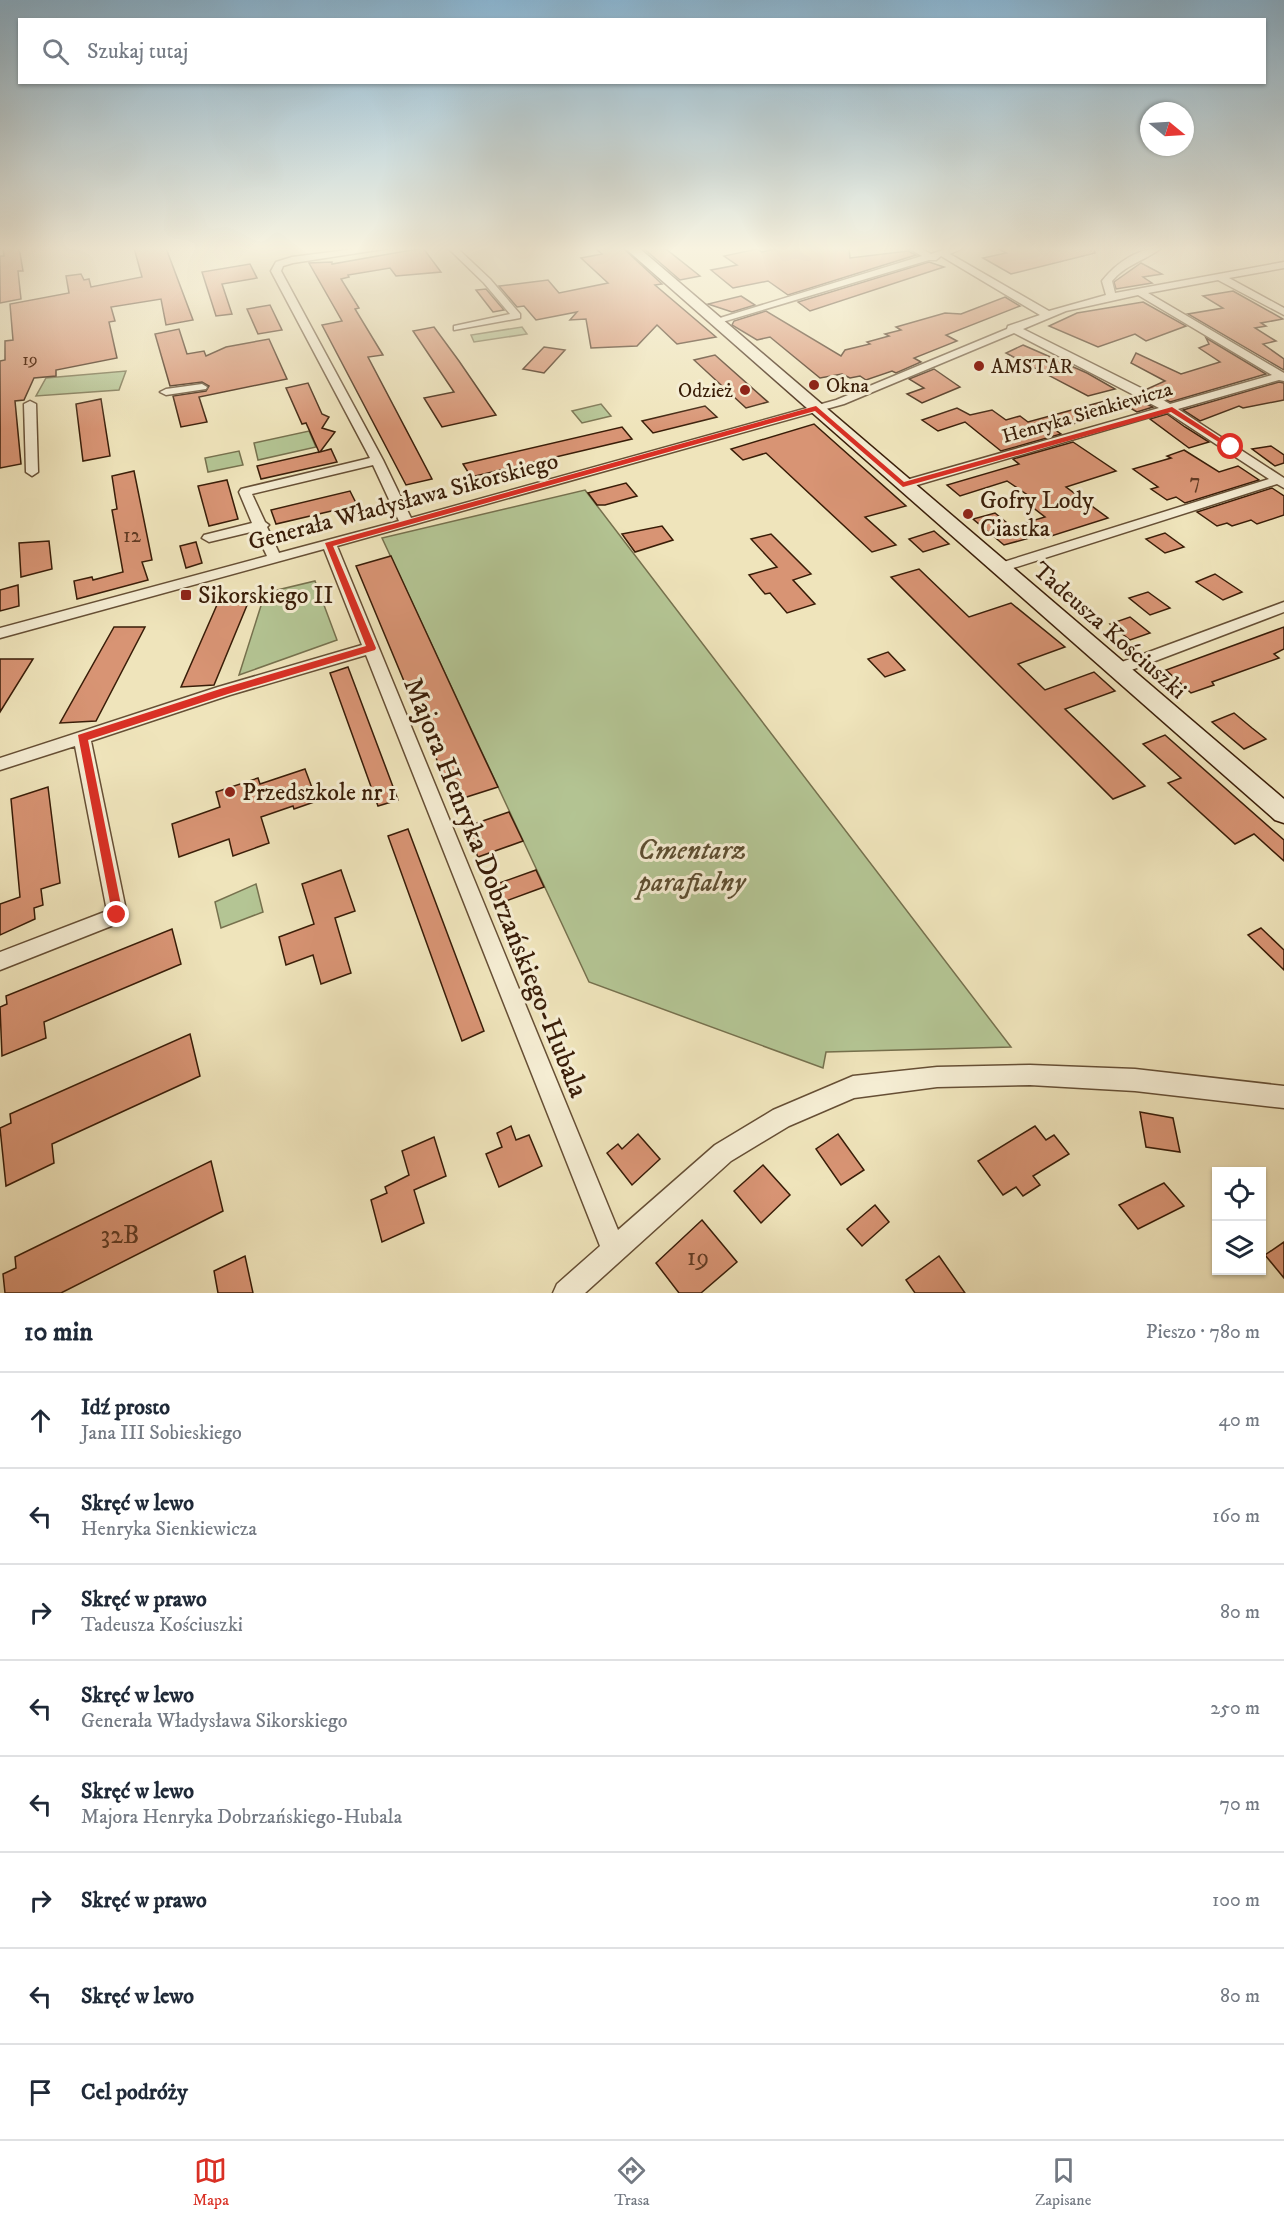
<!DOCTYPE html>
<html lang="pl">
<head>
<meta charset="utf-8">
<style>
	body { margin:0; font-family:"IM FELL DW Pica",serif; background:#f6f6f7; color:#1f2937 }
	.controls { position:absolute; right:18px; bottom:18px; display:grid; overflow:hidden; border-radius:0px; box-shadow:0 2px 4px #0004 }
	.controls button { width:54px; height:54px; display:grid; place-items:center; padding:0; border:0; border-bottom:2px solid #e0e1e3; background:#fff; color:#1f2937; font:30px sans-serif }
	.compass { position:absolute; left:1140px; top:102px; width:54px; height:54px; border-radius:50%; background:#fff; box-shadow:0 2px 4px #0004; rotate:108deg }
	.stop { position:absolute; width:18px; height:18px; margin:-14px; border:4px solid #d93025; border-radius:50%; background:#fff }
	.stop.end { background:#d93025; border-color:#fff; box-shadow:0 2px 6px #0008 }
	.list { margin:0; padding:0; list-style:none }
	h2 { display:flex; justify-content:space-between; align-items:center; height:78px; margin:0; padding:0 24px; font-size:26px }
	h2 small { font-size:20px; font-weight:400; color:#747a83 }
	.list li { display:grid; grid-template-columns:39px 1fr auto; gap:18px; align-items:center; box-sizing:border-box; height:96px; padding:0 24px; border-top:2px solid #e0e1e3 }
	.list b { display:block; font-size:22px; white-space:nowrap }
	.list p { margin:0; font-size:20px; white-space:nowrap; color:#747a83 }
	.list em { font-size:20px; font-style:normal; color:#747a83 }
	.icon { flex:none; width:33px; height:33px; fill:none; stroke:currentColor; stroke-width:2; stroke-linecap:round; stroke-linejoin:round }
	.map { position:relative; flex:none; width:1284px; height:1293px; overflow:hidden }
	.search { position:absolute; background:#fff; box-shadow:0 2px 4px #0004; left:18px; right:18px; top:18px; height:66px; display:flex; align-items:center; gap:15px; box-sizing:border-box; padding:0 21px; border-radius:0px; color:#747a83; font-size:22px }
	.sheet { height:846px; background:#fff }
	nav { display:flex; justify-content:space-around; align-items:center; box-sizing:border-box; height:84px; border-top:2px solid #e0e1e3; background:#fff; font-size:16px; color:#747a83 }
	nav a { display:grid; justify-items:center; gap:3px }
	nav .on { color:#d93025 }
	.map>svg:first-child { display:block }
	.green { fill:#b4c594; stroke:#76714e; stroke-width:1.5 }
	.building { fill:#d89474; stroke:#391d08; stroke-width:1.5 }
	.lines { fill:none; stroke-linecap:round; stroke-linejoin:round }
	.street-casing { stroke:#664f35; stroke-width:3 }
	.secondary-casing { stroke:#391d08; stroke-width:3 }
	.street { fill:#f5edd3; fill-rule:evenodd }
	.secondary { fill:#f5edd3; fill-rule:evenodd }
	.route { fill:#d93025 }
	.poi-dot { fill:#8f2418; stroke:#f5edd3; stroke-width:2 }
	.labels { text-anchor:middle; stroke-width:6; stroke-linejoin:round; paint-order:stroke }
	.far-number-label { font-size:18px; fill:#613b23 }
	.far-poi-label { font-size:20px; fill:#391d08; stroke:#f5edd3; text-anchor:start }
	.far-street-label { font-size:20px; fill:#391d08; stroke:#f5edd3 }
	.number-label { font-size:21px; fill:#613b23 }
	.poi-label { font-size:24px; fill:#391d08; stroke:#f5edd3; text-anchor:start }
	.street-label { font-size:24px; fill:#391d08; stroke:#f5edd3 }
	.near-number-label { font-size:26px; fill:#613b23 }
	.near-park-label { font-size:28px; font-style:italic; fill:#5e4f32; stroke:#f5edd3 }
	.near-street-label { font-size:28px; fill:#391d08; stroke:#f5edd3 }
</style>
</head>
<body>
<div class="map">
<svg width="1284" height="1293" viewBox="0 0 1284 1293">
	<rect width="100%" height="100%" fill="#efe4bb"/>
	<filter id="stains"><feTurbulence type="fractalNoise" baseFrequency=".00333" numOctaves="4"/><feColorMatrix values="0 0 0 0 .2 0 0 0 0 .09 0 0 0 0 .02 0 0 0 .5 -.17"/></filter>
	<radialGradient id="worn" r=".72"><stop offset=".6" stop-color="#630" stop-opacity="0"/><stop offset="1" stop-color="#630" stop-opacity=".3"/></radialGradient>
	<!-- green -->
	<g class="green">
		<polygon points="522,327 527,334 474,342 471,335"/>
		<polygon points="126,371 119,390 36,396 46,378"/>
		<polygon points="601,404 611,416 582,423 572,411"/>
		<polygon points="309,431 316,447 258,460 254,443"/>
		<polygon points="239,451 243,465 208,472 205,458"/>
		<polygon points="585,490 1011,1047 826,1052 823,1068 589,982 382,538"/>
		<polygon points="315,581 337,640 239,675 265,593"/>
		<polygon points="256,884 263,912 221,928 215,902"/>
	</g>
	<!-- building -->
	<g class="building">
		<polygon points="3,248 18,248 20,253 23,271 18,271 21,299 0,303 0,256 4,256"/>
		<polygon points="134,248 166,248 193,320 166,325 161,299 111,307 115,321 109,322 117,358 56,370 56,376 34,378 24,400 15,401 21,464 0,468 0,361 5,360 5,341 13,340 10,304 69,293 66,276 81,274 84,280 89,279 91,287 142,277"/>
		<polygon points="423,248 441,272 396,276 390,268 348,275 349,277 341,279 359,308 355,309 383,355 368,357 432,479 406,485 322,325 342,321 309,263 332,262 332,264"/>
		<polygon points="595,248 623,248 662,284 655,285 716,337 677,344 657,325 637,346 591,348 586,319 570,320 577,312 536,320 524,306 517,307 499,286 548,280 559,293 608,283 581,258 602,254"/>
		<polygon points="643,248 666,249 700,276 680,280"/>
		<polygon points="778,248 849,248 850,258 908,251 916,255 788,295 768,281 733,288 711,270 737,265 724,256 757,249 762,252"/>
		<polygon points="997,248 1094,248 1095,253 1011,274 983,258 1006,253"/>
		<polygon points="929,262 944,267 810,311 798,302"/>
		<polygon points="1141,263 1162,274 1143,277 1152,283 1116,289 1114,282"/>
		<polygon points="250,264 257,278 222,284 232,314 216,316 202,272"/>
		<polygon points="486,289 504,310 493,312 476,290"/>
		<polygon points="1233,291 1283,319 1261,323 1266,326 1255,328 1276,341 1263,344 1284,359 1284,370 1188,314 1223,308 1203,296"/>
		<polygon points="741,296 755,305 732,312 708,304"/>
		<polygon points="1005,297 1020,306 946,335 957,341 914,358 921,362 896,373 892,371 866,380 860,376 850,378 842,374 820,378 770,337 757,340 732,325 734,321 766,311 841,356 845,350 870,344 867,342 889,336 885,334 901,330 896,327 945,313 961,314"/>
		<polygon points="1143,302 1186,326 1146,341 1135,334 1098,347 1049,326 1077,313"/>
		<polygon points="270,305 282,330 258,334 247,309"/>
		<polygon points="434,327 459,361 496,415 442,427 424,398 454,392 413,331"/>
		<polygon points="179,329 187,354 204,351 206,356 226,347 269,339 287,379 199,397 207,422 181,427 173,396 206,391 209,386 202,382 170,386 155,334"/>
		<polygon points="1206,338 1266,374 1170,402 1147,389 1165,381 1131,363 1136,353 1181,374 1220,362 1199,348 1209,344"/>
		<polygon points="1023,345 1087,373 1115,389 1088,396 1006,353"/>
		<polygon points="544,347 565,350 544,373 523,369"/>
		<polygon points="715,355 768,402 746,408 694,360"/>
		<polygon points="934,369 960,387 922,403 907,394 924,388 909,379"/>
		<polygon points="1279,382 1284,383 1284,400 1243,408 1239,406 1200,421 1183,410"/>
		<polygon points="308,383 322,414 329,417 322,428 335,432 320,452 331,449 337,462 261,479 257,466 319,452 306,423 302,424 286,388"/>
		<polygon points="1130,396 1153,407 1137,412 1118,401"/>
		<polygon points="101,399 110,456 83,461 76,404"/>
		<polygon points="1105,401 1109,414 1054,429 1061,434 1001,451 965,422 938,431 922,420 957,408 970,415 992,410 1006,420 1020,416 1028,422"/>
		<polygon points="705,406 717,417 653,433 642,421"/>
		<polygon points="1167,414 1185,427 1209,442 1189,448 1150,419"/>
		<polygon points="814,424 906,506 865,517 896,545 872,552 766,453 743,460 731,449"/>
		<polygon points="622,427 632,439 471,477 463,464"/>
		<polygon points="1073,442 1116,471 1066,487 1108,518 1045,538 1040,535 1004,545 973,519 995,513 1012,527 1045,517 1027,503 1035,500 1007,481 960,496 947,485 1019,464 1013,459"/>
		<polygon points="1271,446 1284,455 1284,463 1275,466 1252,449"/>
		<polygon points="1184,450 1219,472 1238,466 1259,480 1185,503 1176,497 1167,500 1151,489 1158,487 1133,469 1171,458 1167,456"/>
		<polygon points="134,471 152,560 142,562 148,580 77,599 74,581 92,577 93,580 123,572 112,510 117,509 112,476"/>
		<polygon points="227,480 238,519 209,526 198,486"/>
		<polygon points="626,483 637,496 605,505 597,505 588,493"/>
		<polygon points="1272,488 1284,496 1284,515 1257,524 1251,520 1232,526 1227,523 1217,526 1197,512"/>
		<polygon points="350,491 357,505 276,524 271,510"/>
		<polygon points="662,526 673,540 635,552 622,534"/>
		<polygon points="934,531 949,544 923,552 909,539"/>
		<polygon points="1165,533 1184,547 1165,553 1146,539"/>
		<polygon points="771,534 811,574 793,580 815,604 787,613 770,593 765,594 749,575 777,567 751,539"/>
		<polygon points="49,541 52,569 21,577 19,543"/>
		<polygon points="196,542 202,563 186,568 180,546"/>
		<polygon points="391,556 474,736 498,787 454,801 356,566"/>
		<polygon points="919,569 969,617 1011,603 1065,647 1018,664 1045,690 1094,672 1115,691 1065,709 1145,786 1113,799 891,577"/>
		<polygon points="1215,574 1242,592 1223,600 1196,582"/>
		<polygon points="18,585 19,606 0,611 0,590"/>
		<polygon points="1148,592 1170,608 1150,615 1129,598"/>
		<polygon points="220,598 250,598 214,685 181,687"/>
		<polygon points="1130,617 1150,633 1130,640 1110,624"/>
		<polygon points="114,627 145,627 96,721 60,723"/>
		<polygon points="1284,627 1284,649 1274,654 1279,658 1212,682 1214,685 1191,693 1166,670"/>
		<polygon points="888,652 905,670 885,677 868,659"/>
		<polygon points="0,659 33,659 0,712"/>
		<polygon points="348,667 398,800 378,806 330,673"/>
		<polygon points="1234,713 1252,728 1266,739 1244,749 1212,722"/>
		<polygon points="1165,735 1284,840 1284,861 1254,834 1235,844 1168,783 1181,778 1143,744"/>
		<polygon points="305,769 317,801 294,809 293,806 261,817 269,843 233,856 229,839 179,857 172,824 220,807 216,792 258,778 260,784"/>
		<polygon points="48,787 60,883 41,889 43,905 34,908 35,919 0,935 0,904 20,897 11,799"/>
		<polygon points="509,812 523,841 478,857 465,827"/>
		<polygon points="408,829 484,1031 462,1041 388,836"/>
		<polygon points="341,870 355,911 335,918 351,973 321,984 313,955 286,965 279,937 314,924 302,884"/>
		<polygon points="536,870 544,887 498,904 491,886"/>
		<polygon points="1261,928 1284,950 1284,970 1248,935"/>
		<polygon points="172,929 181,964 44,1022 46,1038 2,1056 0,1007 7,1004 6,996"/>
		<polygon points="190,1034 200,1076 52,1144 54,1163 6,1186 0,1128 11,1123 10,1114"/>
		<polygon points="1140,1112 1173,1118 1180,1152 1146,1147"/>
		<polygon points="511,1126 516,1140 529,1135 542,1166 499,1187 486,1154 502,1147 497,1133"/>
		<polygon points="1035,1126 1046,1140 1054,1135 1069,1154 1033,1176 1040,1185 1023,1196 1016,1187 1003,1195 978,1161"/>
		<polygon points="638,1134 660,1159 632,1185 607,1153 618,1144 622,1149"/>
		<polygon points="838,1134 864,1170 841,1185 816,1149"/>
		<polygon points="434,1137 446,1176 414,1190 424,1223 382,1242 371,1200 387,1193 385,1187 409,1175 402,1151"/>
		<polygon points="211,1161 223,1211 61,1293 5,1293 3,1274 16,1268 15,1257"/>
		<polygon points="763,1165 790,1195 761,1223 734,1191"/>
		<polygon points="1164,1183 1184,1206 1138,1229 1119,1205"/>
		<polygon points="875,1205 889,1222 862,1246 847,1229"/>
		<polygon points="702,1220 737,1262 701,1293 679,1293 656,1263"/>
		<polygon points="1284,1242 1284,1278 1265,1255"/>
		<polygon points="245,1256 253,1293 218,1293 214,1271"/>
		<polygon points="939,1256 965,1293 915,1293 906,1280"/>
	</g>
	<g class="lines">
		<!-- street casing -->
		<g class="street-casing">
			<g id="street">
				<path d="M363,248H390L293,263L283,266L281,271L383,460L411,518L836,400L1007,329L1008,326L1040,315L941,256L936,260H929L719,323L710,321L922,256L908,248H920L931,254L949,248H963L950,254L1049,311L1106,295L1102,281C1116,263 1138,248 1161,248C1145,261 1126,264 1112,281L1115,293L1284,262V268L1229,278L1284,308V315L1218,280L1148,293L1284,373V381L1279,380L1178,409L1284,478V488L1277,484L1004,571H994L992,568L994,565L1269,479L1167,412L907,488H899V482L1159,408L1014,333L844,404L337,546L618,1230L715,1145L773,1110L853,1076L937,1067L1030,1065L1135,1069L1284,1086V1108L1135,1091L1030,1085L937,1087L854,1098L789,1126L731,1161L585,1293H553L557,1284L600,1246L366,655L230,695L91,741L127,915L124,921L0,970V952L107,911L75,746L0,770V758L218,687L362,645L324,549L0,638V628L267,556L255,531L209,542L202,538L204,535L252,523L239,492L241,489L370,458L271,271L276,262L292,257ZM1138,295L1272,375L1170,404L1149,392L1023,329L1066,311ZM373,465L399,521L279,553L267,527L269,525L265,522L252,494Z"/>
				<polygon points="448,248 457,248 490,279 520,314 520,318 454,330 454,326 510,314 484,283"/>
				<polygon points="202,384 207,387 206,389 166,395 160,392 166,389"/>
				<polygon points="30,401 36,404 38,472 32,476 26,472 24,404"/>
				<polygon points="1284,602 1284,612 1121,674 1111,674 1108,670 1111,666"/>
			</g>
		</g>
		<!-- secondary casing -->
		<g class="secondary-casing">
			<polygon id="secondary" points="625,248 639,248 1284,799 1284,823 1275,820"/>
		</g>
		<!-- street -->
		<use href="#street" class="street"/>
		<!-- secondary -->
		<use href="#secondary" class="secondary"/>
	</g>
	<!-- sky -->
	<linearGradient id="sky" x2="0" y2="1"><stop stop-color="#8ab7d5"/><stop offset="0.58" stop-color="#f8f3e0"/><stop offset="1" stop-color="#f8f3e0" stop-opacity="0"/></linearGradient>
	<rect width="1284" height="429" fill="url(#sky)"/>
	<!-- route -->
	<polygon class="route" points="816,406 904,482 1172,407 1234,447 1228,448 1171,412 903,487 815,411 333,546 376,648 375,650 228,694 88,740 123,915 122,918 113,918 78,735 220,689 366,646 325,543"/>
	<!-- markers -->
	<g class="poi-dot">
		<circle cx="979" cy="366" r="6"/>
		<circle cx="814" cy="385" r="6"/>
		<circle cx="745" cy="390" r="6"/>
		<circle cx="968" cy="514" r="6"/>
		<rect x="180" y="589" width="12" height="12" rx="3"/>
		<circle cx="230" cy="792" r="6"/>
	</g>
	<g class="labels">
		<!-- far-number labels -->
		<g class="far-number-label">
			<text x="30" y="365">19</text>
		</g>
		<!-- far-poi labels -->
		<g class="far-poi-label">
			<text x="991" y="373">AMSTAR</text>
			<text x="826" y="392">Okna</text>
			<text x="733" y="397" text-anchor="end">Odzież</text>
		</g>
		<!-- far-street labels -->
		<g class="far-street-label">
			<text transform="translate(1087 412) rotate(-16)" y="7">Henryka Sienkiewicza</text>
		</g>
		<!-- number labels -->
		<g class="number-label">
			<text x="1195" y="488">7</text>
			<text x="132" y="542">12</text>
		</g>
		<!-- poi labels -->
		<g class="poi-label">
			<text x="980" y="508">Gofry Lody<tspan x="980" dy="28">Ciastka</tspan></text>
			<text x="198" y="603">Sikorskiego II</text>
			<text x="242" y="800">Przedszkole nr 1</text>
		</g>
		<!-- street labels -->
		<g class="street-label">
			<text transform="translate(403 501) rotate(-15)" y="8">Generała Władysława Sikorskiego</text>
			<text transform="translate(1110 630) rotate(41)" y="8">Tadeusza Kościuszki</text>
		</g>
		<!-- near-number labels -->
		<g class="near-number-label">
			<text x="120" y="1243">32B</text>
			<text x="698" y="1265">19</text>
		</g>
		<!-- near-park labels -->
		<g class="near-park-label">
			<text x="692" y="859">Cmentarz<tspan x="692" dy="32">parafialny</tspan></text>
		</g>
		<!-- near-street labels -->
		<g class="near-street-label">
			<text transform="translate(497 887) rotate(68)" y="10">Majora Henryka Dobrzańskiego-Hubala</text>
		</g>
	</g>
	<rect width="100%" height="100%" filter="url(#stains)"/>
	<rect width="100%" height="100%" fill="url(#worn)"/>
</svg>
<div class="controls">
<button><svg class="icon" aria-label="locate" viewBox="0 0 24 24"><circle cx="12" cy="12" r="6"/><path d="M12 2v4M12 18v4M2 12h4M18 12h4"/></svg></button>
<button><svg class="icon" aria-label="layers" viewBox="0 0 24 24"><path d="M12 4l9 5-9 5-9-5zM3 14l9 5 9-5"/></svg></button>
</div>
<svg class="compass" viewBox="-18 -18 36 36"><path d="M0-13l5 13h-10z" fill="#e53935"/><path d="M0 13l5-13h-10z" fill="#747a83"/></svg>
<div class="stop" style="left:1231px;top:447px"></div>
<div class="stop end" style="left:117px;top:915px"></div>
<div class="search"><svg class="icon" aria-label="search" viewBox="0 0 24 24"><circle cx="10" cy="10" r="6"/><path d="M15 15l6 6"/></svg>Szukaj tutaj</div>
</div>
<section class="sheet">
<h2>10 min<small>Pieszo · 780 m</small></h2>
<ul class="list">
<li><svg class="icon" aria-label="ahead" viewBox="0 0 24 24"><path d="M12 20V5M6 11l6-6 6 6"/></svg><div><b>Idź prosto</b><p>Jana III Sobieskiego</p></div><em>40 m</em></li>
<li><svg class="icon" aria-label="left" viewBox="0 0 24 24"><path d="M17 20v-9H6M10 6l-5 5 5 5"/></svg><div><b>Skręć w lewo</b><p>Henryka Sienkiewicza</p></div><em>160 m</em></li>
<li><svg class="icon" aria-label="right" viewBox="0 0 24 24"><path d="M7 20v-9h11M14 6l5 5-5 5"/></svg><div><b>Skręć w prawo</b><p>Tadeusza Kościuszki</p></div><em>80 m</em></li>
<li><svg class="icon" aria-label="left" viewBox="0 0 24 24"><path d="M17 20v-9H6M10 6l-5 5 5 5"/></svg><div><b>Skręć w lewo</b><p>Generała Władysława Sikorskiego</p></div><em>250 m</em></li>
<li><svg class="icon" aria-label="left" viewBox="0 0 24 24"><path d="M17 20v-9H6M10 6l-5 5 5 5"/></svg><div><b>Skręć w lewo</b><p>Majora Henryka Dobrzańskiego-Hubala</p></div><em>70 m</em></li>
<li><svg class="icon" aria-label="right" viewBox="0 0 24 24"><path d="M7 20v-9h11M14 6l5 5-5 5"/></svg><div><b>Skręć w prawo</b></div><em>100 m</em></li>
<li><svg class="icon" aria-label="left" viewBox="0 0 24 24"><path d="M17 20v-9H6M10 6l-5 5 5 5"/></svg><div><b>Skręć w lewo</b></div><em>80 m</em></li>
<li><svg class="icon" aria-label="arrive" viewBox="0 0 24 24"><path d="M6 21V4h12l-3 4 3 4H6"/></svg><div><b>Cel podróży</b></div></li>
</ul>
</section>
<nav>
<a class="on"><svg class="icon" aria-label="map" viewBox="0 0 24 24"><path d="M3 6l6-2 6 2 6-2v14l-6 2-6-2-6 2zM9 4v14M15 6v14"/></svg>Mapa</a>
<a><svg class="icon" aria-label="directions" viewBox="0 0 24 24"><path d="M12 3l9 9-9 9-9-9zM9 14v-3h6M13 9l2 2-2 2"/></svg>Trasa</a>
<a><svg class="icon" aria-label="saved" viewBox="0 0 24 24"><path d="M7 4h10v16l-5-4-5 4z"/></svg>Zapisane</a>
</nav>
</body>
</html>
